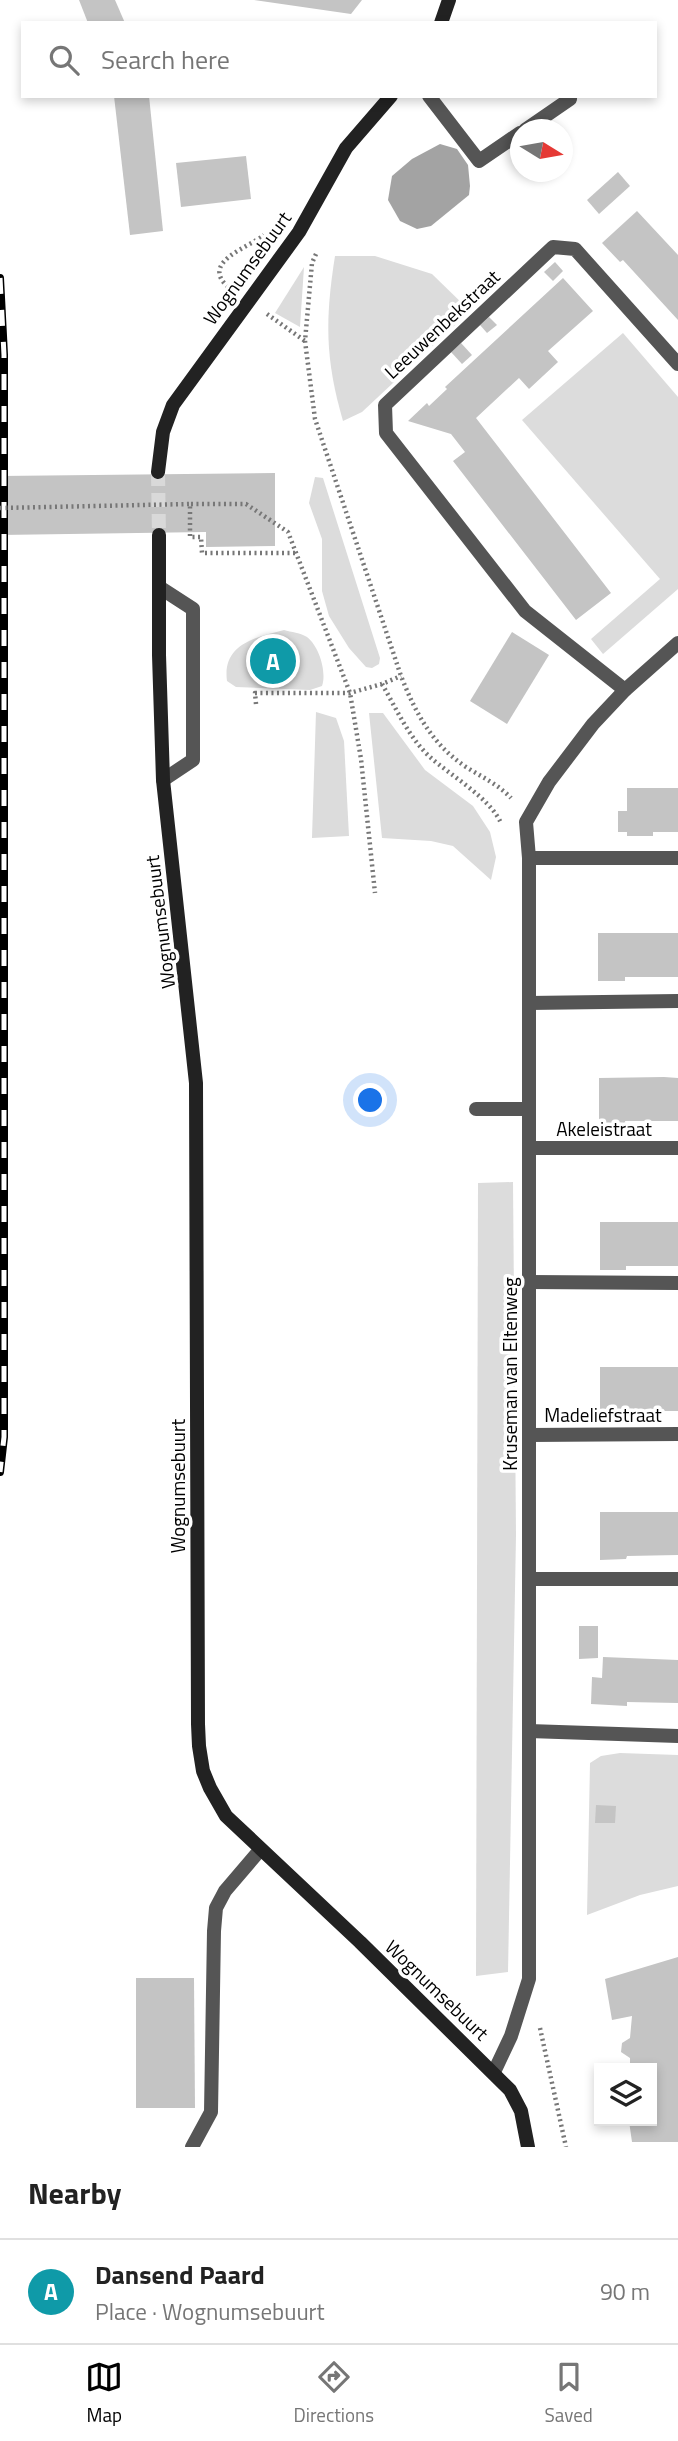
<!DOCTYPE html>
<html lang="en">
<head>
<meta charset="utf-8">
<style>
	body { margin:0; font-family:"Titillium Web",sans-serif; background:#f6f6f6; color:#222 }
	.controls { position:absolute; right:21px; bottom:21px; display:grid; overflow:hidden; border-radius:0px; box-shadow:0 4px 10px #0003 }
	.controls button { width:63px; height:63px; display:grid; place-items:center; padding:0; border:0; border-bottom:2px solid #e0e0e0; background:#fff; color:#222; font:35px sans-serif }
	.compass { position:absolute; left:510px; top:119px; width:63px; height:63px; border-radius:50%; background:#fff; box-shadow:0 4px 10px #0003; rotate:101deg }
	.you { position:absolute; left:371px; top:1101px; width:24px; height:24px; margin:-18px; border:5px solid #fff; border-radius:50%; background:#1a73e8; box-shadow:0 0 0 10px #1a73e833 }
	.badge { display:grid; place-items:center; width:46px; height:46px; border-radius:50%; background:#000; color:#fff; font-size:23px; font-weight:700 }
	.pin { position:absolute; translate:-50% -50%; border:4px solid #fff; box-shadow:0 2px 7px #0006 }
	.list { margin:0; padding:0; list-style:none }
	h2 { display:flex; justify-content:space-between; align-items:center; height:91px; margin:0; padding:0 28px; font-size:30px }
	h2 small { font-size:23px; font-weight:400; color:#767676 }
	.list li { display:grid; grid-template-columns:46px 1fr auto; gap:21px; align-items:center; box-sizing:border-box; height:105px; padding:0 28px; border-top:2px solid #e0e0e0 }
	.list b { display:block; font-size:26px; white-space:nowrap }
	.list p { margin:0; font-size:23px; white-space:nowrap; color:#767676 }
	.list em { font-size:23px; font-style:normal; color:#767676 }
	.icon { flex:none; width:38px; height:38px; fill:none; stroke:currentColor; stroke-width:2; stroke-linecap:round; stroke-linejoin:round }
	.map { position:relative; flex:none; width:678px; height:2147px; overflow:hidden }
	.search { position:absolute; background:#fff; box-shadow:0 4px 10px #0003; left:21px; right:21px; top:21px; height:77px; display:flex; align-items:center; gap:18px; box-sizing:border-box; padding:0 24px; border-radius:0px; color:#767676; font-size:26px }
	.sheet { height:196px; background:#fff }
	nav { display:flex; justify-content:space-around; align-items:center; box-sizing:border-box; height:98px; border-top:2px solid #e0e0e0; background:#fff; font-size:19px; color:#767676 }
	nav a { display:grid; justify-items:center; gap:4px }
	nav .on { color:#000 }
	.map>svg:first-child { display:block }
	.green { fill:#dcdcdc }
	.water { fill:#a3a3a3 }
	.building { fill:#c4c4c4 }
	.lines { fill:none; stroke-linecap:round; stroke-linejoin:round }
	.secondary-tunnel { stroke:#d9d9d9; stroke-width:14; stroke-dasharray:14 7; stroke-linecap:butt }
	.path { stroke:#777; stroke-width:4.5; stroke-dasharray:2 3.5; stroke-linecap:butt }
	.lane { stroke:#555; stroke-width:14 }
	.street { stroke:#555; stroke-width:14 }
	.secondary { stroke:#222; stroke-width:14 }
	.rail-casing { stroke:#000; stroke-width:8 }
	.rail { stroke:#fff; stroke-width:5; stroke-dasharray:16; stroke-linecap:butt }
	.path-bridge { stroke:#777; stroke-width:4.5; stroke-dasharray:2 3.5; stroke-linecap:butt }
	.labels { text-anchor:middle; stroke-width:7; stroke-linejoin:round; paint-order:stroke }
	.street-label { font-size:19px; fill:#000; stroke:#fff }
</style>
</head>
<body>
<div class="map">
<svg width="678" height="2147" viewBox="0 0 678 2147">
	<rect width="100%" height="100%" fill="#fff"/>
	<!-- green -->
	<g class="green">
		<path d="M335,256H375L432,274L470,311L362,412L343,421C325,359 325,319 335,256Z"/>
		<polygon points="304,267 300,327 275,313"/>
		<polygon points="623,333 678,397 678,589 603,654 591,639 660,579 522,420"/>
		<polygon points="315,477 323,478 380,658 379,664 372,668 366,667 349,648 329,616 322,591 322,539 309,503"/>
		<path d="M284,630C291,632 301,633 307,637C319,646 327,672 322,686L310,690L236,687L227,681C222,644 256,637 284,630Z"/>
		<polygon points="316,712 336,718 344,741 349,836 312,838"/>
		<polygon points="369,713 383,713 425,770 473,806 490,832 496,857 491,880 453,846 431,841 382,838"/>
		<polygon points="513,1182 516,1535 508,1972 476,1976 478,1183"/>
		<polygon points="620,1753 678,1755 678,1886 640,1895 587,1915 590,1763 601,1756"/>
	</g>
	<!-- water -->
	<polygon class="water" points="440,144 457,149 468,165 470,186 469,195 431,226 417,229 400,221 388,200 392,176 412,159"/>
	<!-- building -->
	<g class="building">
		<polygon points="79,0 115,0 125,23 88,23"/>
		<polygon points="254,0 362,0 351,14"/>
		<polygon points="114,96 149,96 163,231 130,235"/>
		<polygon points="246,156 251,199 181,207 176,163"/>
		<polygon points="618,172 630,186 599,214 587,200"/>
		<polygon points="637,211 678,255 678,320 623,260 620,262 602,243"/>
		<polygon points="555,262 563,271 553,281 544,272"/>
		<polygon points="563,278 593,311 548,351 558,362 529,389 519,378 476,418 611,593 576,620 453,461 465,452 451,434 408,421 427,403 429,406 447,389 445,387"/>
		<polygon points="489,317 497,325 487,333 480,325"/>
		<polygon points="461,343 472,355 462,364 451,352"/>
		<polygon points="275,473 275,546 206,547 206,532 0,535 0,476"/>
		<polygon points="512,632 549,655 507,724 470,701"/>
		<polygon points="627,788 678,788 678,832 653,832 653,836 627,836 627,832 618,832 618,811 627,811"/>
		<polygon points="598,933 678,933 678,977 625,977 625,981 598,981"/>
		<polygon points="664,1077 678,1078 678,1121 625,1121 626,1125 599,1125 599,1078"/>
		<polygon points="600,1222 678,1222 678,1266 626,1266 626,1270 600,1270"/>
		<polygon points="600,1367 678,1367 678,1411 626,1411 627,1415 600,1415"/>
		<polygon points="600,1512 678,1512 678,1555 627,1556 626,1559 600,1560"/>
		<polygon points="579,1626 598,1626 598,1658 579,1659"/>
		<polygon points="603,1657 678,1660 678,1703 627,1702 627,1706 591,1704 592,1677 602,1678"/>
		<polygon points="596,1805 616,1806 615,1823 595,1823"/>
		<polygon points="678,1957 678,2142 632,2142 629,2121 652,2121 652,2068 630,2068 630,2058 621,2052 622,2043 630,2038 632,2016 612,2020 605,1979"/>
		<polygon points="136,1978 194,1978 195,2108 136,2108"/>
	</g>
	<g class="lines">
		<!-- secondary-tunnel -->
		<polyline class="secondary-tunnel" points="158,472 159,535"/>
		<!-- path -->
		<g class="path">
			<path d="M316,254L312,263L305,341L315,419L401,676C416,714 432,744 466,767C482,777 499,785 511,798"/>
			<path d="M228,287C200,262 248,248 264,235"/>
			<polyline points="267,314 305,341"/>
			<polyline points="295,553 202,553 201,537 190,537 190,504 246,504 288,532 350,693 361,759 375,893"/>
			<path d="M382,684C396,708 409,738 430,757C451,776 489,797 501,823"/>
			<polyline points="256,704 255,693 350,693 382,684 401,676"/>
			<polyline points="540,2028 566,2147"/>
		</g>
		<!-- lane -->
		<g class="lane">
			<polyline points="429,96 479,161 520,133"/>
			<polyline points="525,130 570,99"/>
			<polyline points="476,1109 529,1109"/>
			<polyline points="192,2147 211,2112 214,1931 216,1908 225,1891 260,1850"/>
		</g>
		<!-- street -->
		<g class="street">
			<polyline points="159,587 193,609 193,760 163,780"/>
			<polyline points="625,690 525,611 386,433 385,405 553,247 575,249 678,364"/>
			<polyline points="529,858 678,858"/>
			<polyline points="529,1003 678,1001"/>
			<polyline points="529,1148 678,1148"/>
			<polyline points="529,1282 678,1283"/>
			<polyline points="529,1435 678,1434"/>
			<polyline points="529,1579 678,1579"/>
			<polyline points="529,1731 678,1736"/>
			<polyline points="494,2072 511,2036 529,1979 529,858 526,822 549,782 593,724 625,690 678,643"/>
		</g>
		<!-- secondary -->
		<g class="secondary">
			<polyline points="441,23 449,0"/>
			<polyline points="158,472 163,432 173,405 299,232 346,148 391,96"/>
			<polyline points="159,535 159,655 163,780 196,1083 198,1724 199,1746 203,1771 210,1788 226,1816 360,1942 510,2090 521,2111 528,2147"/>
		</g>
		<!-- rail casing -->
		<g class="rail-casing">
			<polyline id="rail" points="0,278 4,355 4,1437 0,1472"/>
		</g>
		<!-- rail -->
		<use href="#rail" class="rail"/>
		<!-- path-bridge -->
		<polyline class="path-bridge" points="0,508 190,504"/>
	</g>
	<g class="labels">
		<!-- street labels -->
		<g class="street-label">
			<text transform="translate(247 268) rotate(-54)" y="7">Wognumsebuurt</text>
			<text transform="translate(442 324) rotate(-43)" y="7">Leeuwenbekstraat</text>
			<text transform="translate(160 922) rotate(-97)" y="7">Wognumsebuurt</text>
			<text x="604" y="1136">Akeleistraat</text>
			<text transform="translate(510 1374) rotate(-90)" y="7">Kruseman van Eltenweg</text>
			<text x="603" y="1422">Madeliefstraat</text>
			<text transform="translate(178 1486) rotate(-90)" y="7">Wognumsebuurt</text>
			<text transform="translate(437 1990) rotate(44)" y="7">Wognumsebuurt</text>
		</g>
	</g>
</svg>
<div class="controls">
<button><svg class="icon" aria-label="layers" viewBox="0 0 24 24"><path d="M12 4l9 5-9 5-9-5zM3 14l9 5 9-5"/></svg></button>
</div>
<svg class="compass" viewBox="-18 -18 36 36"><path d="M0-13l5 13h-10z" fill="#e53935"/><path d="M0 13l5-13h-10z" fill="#767676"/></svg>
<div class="you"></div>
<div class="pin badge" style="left:273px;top:661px;background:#0f9aa8">A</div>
<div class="search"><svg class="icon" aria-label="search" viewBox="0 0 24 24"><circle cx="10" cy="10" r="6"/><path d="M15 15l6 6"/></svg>Search here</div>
</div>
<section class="sheet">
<h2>Nearby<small></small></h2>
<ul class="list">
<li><span class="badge" style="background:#0f9aa8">A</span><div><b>Dansend Paard</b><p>Place · Wognumsebuurt</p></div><em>90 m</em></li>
</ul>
</section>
<nav>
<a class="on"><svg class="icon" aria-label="map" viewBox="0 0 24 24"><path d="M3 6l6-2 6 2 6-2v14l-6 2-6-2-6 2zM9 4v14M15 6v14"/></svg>Map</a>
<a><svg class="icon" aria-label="directions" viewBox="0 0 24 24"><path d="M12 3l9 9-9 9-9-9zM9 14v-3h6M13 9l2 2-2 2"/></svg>Directions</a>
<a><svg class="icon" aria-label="saved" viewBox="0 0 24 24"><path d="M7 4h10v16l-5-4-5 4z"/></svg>Saved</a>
</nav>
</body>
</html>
